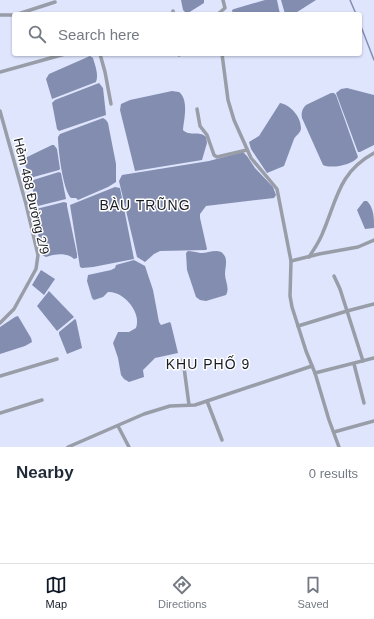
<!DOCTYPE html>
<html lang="en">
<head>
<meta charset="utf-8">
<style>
	body { margin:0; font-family:Helvetica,sans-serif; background:#f2f2f3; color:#1f2937 }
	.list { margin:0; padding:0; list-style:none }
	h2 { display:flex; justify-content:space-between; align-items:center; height:52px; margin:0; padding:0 16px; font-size:17px }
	h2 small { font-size:13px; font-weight:400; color:#747a83 }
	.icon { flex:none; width:22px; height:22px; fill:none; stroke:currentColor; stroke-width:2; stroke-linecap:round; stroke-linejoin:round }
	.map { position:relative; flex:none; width:374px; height:447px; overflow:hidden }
	.search { position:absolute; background:#fff; box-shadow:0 1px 3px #0004; left:12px; right:12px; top:12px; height:44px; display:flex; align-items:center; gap:10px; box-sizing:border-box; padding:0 14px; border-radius:4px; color:#747a83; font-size:15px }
	.sheet { height:116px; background:#fff }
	nav { display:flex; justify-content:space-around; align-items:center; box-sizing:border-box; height:56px; border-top:1px solid #e0e1e3; background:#fff; font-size:11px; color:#747a83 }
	nav a { display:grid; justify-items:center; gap:2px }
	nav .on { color:#111827 }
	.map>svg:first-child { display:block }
	.water { fill:#838db0 }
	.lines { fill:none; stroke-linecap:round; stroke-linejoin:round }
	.stream { stroke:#838db0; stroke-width:1.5 }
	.street { stroke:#999da7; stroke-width:3.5 }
	.labels { text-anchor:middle; stroke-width:3; stroke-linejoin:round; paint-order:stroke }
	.street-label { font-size:13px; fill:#191c24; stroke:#fff }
	.neighbourhood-label { font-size:14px; letter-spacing:1px; fill:#191c24; stroke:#fff }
</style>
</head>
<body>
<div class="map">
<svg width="374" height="447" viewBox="0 0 374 447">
	<rect width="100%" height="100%" fill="#dee5fd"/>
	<!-- water -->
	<g class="water">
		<polygon points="181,0 204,0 204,3 188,13 185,12 183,10"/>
		<polygon points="265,0 277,0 280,14 233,14 232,10 234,9"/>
		<polygon points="281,0 316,0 294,14 285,14"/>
		<path d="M90,56L93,58C95,65 99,75 96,82L52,99L46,79L49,74Z"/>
		<polygon points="99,83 103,88 106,115 59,131 57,129 52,103 55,100"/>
		<polygon points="347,88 374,95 374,145 360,152 358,152 336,93 341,89"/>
		<path d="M172,91L179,92C189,100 184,119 183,130C190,137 199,130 206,137L207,143L202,160L135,171L120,110L121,104L130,100Z"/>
		<path d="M331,93H334L336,95L358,157C353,165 331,169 323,165L302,118C301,113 302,109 306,105Z"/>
		<path d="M280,103C291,105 301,117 301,128C301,133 296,135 294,139L284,166L267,173L251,149L249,142L259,136Z"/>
		<path d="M103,118L106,120L108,123L116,164V182L108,187L78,200L76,198H71C63,190 58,150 58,137L60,134Z"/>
		<polygon points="52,145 54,145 57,149 60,169 59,170 30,178 23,159"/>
		<polygon points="243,152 247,156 255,168 273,187 276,195 274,198 206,206 200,214 200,218 207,249 206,250 160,251 154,254 145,262 137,257 119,181 122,175 209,161"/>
		<polygon points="59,172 61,173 66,199 38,206 30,181"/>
		<polygon points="115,187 120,188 134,259 93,267 82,268 80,267 70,205"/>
		<path d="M364,201H367C374,208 374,218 374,228L365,229L357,210Z"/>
		<path d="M64,202L67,203V206L77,254V258L74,259C67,252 54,254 46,257L42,255L34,212L36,209Z"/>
		<path d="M188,251C192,251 196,252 200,253C207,254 219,247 224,255C228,260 225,268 225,274C225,281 230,288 226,295L206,301L200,300L196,297L187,270L186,253Z"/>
		<path d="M134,260L145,266L153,290L159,322L161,325L170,322L171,324L178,353L155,358L143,370L144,377L129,382L124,379L121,375L118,358L113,343L118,332H129L136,328C142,313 124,291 108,292L103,297L94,300L92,298L87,281L88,275L111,270L115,268L116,265Z"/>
		<polygon points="41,270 55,279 44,295 32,285"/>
		<polygon points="49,291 74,317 57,331 37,306"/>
		<polygon points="18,316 31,338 32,342 25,346 0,354 0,327 15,317"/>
		<polygon points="75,319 76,320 82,348 67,354 59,334 59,332"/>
	</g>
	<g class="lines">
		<!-- stream -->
		<g class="stream">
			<polyline points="350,0 356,14"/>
			<polyline points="360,24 374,60"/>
		</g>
		<!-- street -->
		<g class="street">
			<polyline points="173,11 174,14"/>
			<polyline points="18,14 55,2"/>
			<polyline points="218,14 225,8 223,0"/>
			<polyline points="0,15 14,15"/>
			<polyline points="100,54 105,72 111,104"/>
			<polyline points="178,54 179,55"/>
			<polyline points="222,54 228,100 234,120 251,158 277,189 291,261 290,296 292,307 306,351 315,373 329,420 339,447"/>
			<polyline points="0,72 65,54"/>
			<polyline points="197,109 200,126 207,135 214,155 217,157 247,150"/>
			<polyline points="0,111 26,204 38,255 36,269 14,309 0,323"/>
			<path d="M309,257C314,249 320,241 323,232C337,199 339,172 374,153"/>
			<polyline points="291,261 319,254 358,247 374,240"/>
			<polyline points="334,276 340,289 363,361"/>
			<polyline points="298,326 347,311 374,304"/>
			<polyline points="183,360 189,405"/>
			<polyline points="354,364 364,403"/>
			<polyline points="315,373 374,358"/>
			<polyline points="0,376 57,359"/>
			<polyline points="207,401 222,440"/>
			<polyline points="0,413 42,400"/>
			<polyline points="118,426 129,447"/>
			<polyline points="334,432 374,421"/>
			<polyline points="68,447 144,414 170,406 195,405 312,366"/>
		</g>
	</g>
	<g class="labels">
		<!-- street labels -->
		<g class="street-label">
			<text transform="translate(32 196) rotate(77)" y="5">Hẻm 468 Đường 2/9</text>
		</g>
		<!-- neighbourhood labels -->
		<g class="neighbourhood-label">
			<text x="145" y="210">BÀU TRŨNG</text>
			<text x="208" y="369">KHU PHỐ 9</text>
		</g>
	</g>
</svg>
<div class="search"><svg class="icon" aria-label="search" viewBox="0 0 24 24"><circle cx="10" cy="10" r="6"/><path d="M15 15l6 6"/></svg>Search here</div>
</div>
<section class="sheet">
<h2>Nearby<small>0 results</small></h2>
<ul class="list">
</ul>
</section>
<nav>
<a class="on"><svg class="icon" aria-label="map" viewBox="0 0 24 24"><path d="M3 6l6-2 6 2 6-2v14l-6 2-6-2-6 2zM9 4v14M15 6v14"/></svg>Map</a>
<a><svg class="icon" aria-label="directions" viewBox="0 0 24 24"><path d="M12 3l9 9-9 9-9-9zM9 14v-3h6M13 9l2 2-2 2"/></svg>Directions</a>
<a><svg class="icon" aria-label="saved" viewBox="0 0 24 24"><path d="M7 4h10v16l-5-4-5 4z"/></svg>Saved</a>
</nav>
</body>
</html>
